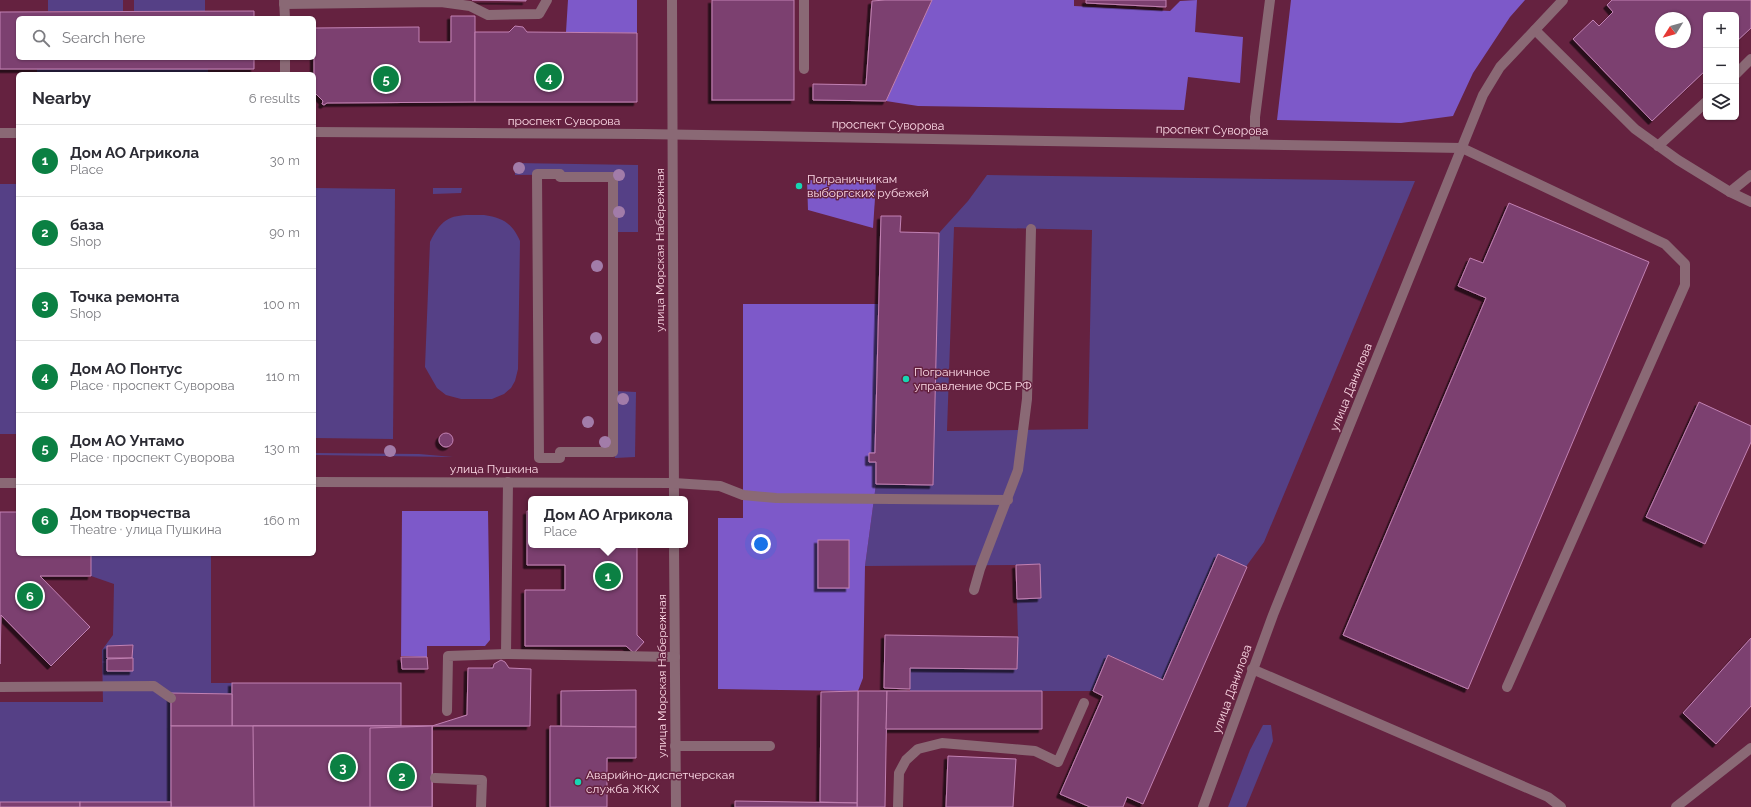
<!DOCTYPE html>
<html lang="en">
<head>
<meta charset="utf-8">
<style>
	body { margin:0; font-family:Raleway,sans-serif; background:#f7f7f7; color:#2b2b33 }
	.controls { position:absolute; right:12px; top:12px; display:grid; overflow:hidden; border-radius:6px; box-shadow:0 1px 3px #0004 }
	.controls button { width:36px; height:36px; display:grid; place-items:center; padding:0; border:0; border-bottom:1px solid #e1e1e2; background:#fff; color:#2b2b33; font:20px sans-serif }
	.compass { position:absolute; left:1655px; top:12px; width:36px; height:36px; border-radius:50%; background:#fff; box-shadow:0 1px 3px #0004; rotate:233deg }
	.you { position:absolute; left:761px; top:544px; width:14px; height:14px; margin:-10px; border:3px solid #fff; border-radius:50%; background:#1a73e8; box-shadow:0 0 0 6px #1a73e833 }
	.badge { display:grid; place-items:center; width:26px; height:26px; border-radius:50%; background:#0b8043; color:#fff; font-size:13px; font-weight:700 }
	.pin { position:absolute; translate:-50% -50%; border:2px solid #fff; box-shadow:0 1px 4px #0006 }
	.popup { position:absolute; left:528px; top:496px; width:160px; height:52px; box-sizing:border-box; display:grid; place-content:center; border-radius:6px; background:#fff; filter:drop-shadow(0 1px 3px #0005); font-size:13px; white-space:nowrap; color:#7c7c81 }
	.popup b { font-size:15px; color:#2b2b33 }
	.popup::after { content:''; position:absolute; left:50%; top:100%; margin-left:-8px; border:8px solid transparent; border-top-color:#fff }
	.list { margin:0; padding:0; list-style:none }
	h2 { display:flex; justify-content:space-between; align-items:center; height:52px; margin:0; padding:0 16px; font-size:17px }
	h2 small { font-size:13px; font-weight:400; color:#7c7c81 }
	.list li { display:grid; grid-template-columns:26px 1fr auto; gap:12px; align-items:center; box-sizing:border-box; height:72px; padding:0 16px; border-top:1px solid #e1e1e2 }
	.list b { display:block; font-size:15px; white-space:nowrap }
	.list p { margin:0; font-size:13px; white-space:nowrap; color:#7c7c81 }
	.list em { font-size:13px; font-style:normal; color:#7c7c81 }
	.icon { flex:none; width:22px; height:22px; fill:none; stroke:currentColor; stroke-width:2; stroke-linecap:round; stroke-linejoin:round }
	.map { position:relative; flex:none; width:1751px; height:807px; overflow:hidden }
	.search { position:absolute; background:#fff; box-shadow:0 1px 3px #0004; left:16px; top:16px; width:300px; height:44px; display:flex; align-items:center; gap:10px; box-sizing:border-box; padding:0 14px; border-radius:6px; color:#7c7c81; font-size:15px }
	.panel { position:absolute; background:#fff; box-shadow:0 1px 3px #0004; left:16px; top:72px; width:300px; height:484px; border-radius:6px }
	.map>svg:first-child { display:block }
	.green { fill:#554086; fill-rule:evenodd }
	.forest { fill:#7d59c9 }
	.building { fill:#7c4170; stroke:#c281b3; fill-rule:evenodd; filter:url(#shadow) }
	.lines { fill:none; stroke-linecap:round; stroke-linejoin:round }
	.minor { stroke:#8a6975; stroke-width:10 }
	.tree { fill:#a27ca9 }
	.poi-dot { fill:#17d5b3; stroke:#652240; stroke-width:1.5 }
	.labels { text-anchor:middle; stroke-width:3; stroke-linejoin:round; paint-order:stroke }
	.street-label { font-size:12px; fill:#fddae6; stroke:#652240 }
	.poi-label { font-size:12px; fill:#fddae6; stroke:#652240; text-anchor:start }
</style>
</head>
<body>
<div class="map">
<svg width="1751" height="807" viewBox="0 0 1751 807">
	<defs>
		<filter id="shadow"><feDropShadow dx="-3.5" dy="3.5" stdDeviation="0" flood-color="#0009"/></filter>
	</defs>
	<rect width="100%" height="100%" fill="#652240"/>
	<!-- green -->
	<g class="green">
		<rect x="48" y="0" width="75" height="11"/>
		<rect x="134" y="0" width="71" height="11"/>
		<rect x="37" y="69" width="171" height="5"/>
		<polygon points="515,163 638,165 638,232 616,232 616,174 515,175"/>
		<path d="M987,175L1415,181L1264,542L1163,680L1109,655L1093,691H910V668L1018,637L1016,565L865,566L876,484L875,453L881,216H901L900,232L939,233L968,201ZM954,227L1092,230L1088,429L947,431Z"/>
		<rect x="0" y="184" width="18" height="250"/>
		<polygon points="314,188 395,189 393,439 314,438"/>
		<polygon points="433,188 462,188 461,193 433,194"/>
		<path d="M484,215C503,218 512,223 520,241L518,369L515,381L511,388L504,394L492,399H461L446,395L437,388L425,367L430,242C444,213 455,215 484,215Z"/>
		<polygon points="615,391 636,392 635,457 615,458"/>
		<polygon points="314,453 419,454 453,457 314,455"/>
		<polygon points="91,554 211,554 211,683 232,683 232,694 171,694 171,802 0,802 0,702 103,702 102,650 113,635 114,584 91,576"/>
		<polygon points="1263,725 1271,725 1273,741 1246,807 1228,807 1250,750"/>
	</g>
	<!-- forest -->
	<g class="forest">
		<polygon points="568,0 637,0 637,33 566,32"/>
		<polygon points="932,0 1074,0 1074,6 1170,11 1180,1 1197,0 1195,32 1243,37 1240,83 1188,77 1184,110 918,106 886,101"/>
		<polygon points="1291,0 1525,0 1510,17 1473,73 1453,116 1401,123 1277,120"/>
		<polygon points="807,180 876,183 873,228 808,210"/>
		<polygon points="743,304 878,304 875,453 876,484 865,566 863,678 858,691 718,689 718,518 743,518"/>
		<polygon points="402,511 488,511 490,640 485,646 427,646 427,657 401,656"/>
	</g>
	<!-- building -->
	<g class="building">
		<polygon points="472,0 526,0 526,1"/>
		<rect x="712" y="0" width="82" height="100"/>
		<polygon points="885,0 932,0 886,101 813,100 813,84 866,85 872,1"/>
		<polygon points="1086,0 1166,0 1166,7 1086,3"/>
		<path d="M1612,0H1751V28L1736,42V15H1706V70L1652,121L1573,39L1593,20L1599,26L1613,12L1607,5ZM1661,18H1685V42H1661Z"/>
		<polygon points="254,11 254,18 18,18 18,58 254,58 254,69 0,69 0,12"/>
		<polygon points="451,16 475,16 475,102 327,103 324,105 322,104 323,101 316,94 314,95 314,28 419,27 419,42 451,42"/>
		<polygon points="515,26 523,27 527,32 637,33 637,102 475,102 475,32 509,32"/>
		<polygon points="1509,203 1649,262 1468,689 1343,635 1486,298 1458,286 1470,258 1483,263"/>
		<polygon points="881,216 901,216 900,232 939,233 933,485 876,484 876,462 869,462 869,453 875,453"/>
		<polygon points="1699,402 1751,426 1751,442 1705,544 1646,517"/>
		<circle cx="446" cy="440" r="7"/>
		<polygon points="527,511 531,511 531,545 637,545 637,635 644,642 634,653 626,646 525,646 525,590 565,590 565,565 527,565"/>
		<polygon points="0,512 18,512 18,554 91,554 91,576 40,576 90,627 51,666 1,615 0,664"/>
		<rect x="818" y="540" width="31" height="48"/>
		<polygon points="1218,554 1247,567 1143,804 1127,797 1123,807 1090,807 1060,794 1103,696 1093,691 1108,655 1163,680"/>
		<polygon points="1040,564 1041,598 1017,599 1016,565"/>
		<polygon points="885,635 1018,637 1017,669 910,668 910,689 884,688"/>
		<polygon points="1751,638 1751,706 1716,744 1683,713"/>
		<polygon points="133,645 132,658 107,658 107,646"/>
		<polygon points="401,657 427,657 428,669 402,669"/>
		<polygon points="133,658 133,671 107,671 107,659"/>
		<polygon points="501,660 505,662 509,668 531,669 530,726 432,726 467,715 468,668 493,668 494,664"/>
		<rect x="232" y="683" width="169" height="43"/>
		<polygon points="636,690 636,727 561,727 561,691"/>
		<polygon points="858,691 887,691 885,807 857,807"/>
		<polygon points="858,691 857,803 820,802 821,692"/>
		<polygon points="887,691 1042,691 1042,729 886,729"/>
		<polygon points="171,693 232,694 232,726 171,726"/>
		<rect x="171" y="726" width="261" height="81"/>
		<polygon points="253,726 432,726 432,807 254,807"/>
		<polygon points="432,726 432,807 370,807 370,728"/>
		<polygon points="550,726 636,727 636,758 607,758 607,807 550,807"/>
		<polygon points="948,756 1016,759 1013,807 946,807"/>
		<polygon points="735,801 857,803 857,807 735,807"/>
		<rect x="0" y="802" width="80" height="5"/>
		<rect x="80" y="802" width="91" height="5"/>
	</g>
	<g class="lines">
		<!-- minor -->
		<g class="minor">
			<polyline points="284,0 285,18"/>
			<polyline points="672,0 674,499"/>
			<polyline points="804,0 804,69"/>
			<polyline points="284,4 441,2 470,6 488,15 539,14 547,0"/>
			<polyline points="1535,30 1635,129 1678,160 1730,192 1751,202"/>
			<polyline points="285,58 285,74"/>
			<polyline points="1736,74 1751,59"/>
			<polyline points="314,132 642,134 1462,148 1665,244 1685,264 1685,285 1507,687"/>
			<polyline points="0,133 18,133"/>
			<polyline points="1255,144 1255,117 1270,0"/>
			<polyline points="1658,146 1706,102"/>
			<polygon points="537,174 560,174 560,177 613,177 613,452 560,452 560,458 539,458"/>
			<polyline points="1730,192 1751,175"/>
			<polyline points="314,482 674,483 720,486 743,495 776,498 1008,500"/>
			<polyline points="0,483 18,483"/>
			<polyline points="674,545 676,807"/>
			<polyline points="974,590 980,569 1018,470 1027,399 1031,229"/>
			<polyline points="506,654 508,482"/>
			<polyline points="1252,669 1548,797 1561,807"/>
			<polyline points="0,687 154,686 171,698"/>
			<polyline points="447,711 448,656 506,654 675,657"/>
			<polyline points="675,746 770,746"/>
			<polyline points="435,778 482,780 481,807"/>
			<polyline points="898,807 899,773 906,760 918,749 942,743 1035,751 1058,762 1084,703"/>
			<polyline points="1203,807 1273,615 1483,95 1500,67 1563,0"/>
			<polyline points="1676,807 1751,748"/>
		</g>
	</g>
	<!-- trees -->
	<g class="tree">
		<circle cx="519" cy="168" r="6"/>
		<circle cx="619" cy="175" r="6"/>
		<circle cx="619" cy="212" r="6"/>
		<circle cx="597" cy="266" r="6"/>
		<circle cx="596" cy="338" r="6"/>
		<circle cx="623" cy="399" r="6"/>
		<circle cx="588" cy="422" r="6"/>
		<circle cx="605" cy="442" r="6"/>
		<circle cx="390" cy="451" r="6"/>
	</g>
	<!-- markers -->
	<g class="poi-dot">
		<circle cx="799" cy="186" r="4"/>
		<circle cx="906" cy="379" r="4"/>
		<circle cx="578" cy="782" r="4"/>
	</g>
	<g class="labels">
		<!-- street labels -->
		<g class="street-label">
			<text x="564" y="125">проспект Суворова</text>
			<text transform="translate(888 125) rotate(1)" y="4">проспект Суворова</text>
			<text transform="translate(1212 130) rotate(1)" y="4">проспект Суворова</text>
			<text transform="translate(660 250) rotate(-90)" y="4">улица Морская Набережная</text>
			<text transform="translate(1351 387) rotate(-68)" y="4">улица Данилова</text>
			<text x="494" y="473">улица Пушкина</text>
			<text transform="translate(662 676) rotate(-90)" y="4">улица Морская Набережная</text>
			<text transform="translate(1232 689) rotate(-70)" y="4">улица Данилова</text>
		</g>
		<!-- poi labels -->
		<g class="poi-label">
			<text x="807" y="183">Пограничникам<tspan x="807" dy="14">выборгских рубежей</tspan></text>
			<text x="914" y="376">Пограничное<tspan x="914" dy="14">управление ФСБ РФ</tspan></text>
			<text x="586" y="779">Аварийно-диспетчерская<tspan x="586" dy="14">служба ЖКХ</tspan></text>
		</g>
	</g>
</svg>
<div class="controls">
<button>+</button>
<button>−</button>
<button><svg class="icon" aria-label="layers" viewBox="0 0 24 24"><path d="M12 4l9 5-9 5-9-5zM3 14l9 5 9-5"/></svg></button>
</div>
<svg class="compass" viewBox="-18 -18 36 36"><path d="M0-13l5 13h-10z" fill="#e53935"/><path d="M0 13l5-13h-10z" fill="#7c7c81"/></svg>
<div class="you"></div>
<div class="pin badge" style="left:608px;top:576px">1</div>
<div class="popup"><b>Дом АО Агрикола</b>Place</div>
<div class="pin badge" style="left:402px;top:776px">2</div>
<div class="pin badge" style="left:343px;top:767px">3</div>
<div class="pin badge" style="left:549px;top:77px">4</div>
<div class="pin badge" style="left:386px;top:79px">5</div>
<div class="pin badge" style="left:30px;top:596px">6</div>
<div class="search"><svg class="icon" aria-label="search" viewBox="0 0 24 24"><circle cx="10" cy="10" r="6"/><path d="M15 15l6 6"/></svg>Search here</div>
<section class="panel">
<h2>Nearby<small>6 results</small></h2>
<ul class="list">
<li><span class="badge">1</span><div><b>Дом АО Агрикола</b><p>Place</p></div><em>30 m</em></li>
<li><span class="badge">2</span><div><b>база</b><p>Shop</p></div><em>90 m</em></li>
<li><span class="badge">3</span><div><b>Точка ремонта</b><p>Shop</p></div><em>100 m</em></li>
<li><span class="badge">4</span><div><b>Дом АО Понтус</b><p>Place · проспект Суворова</p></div><em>110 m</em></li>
<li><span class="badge">5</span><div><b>Дом АО Унтамо</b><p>Place · проспект Суворова</p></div><em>130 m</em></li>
<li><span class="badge">6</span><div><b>Дом творчества</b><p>Theatre · улица Пушкина</p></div><em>160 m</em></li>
</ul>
</section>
</div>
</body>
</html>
